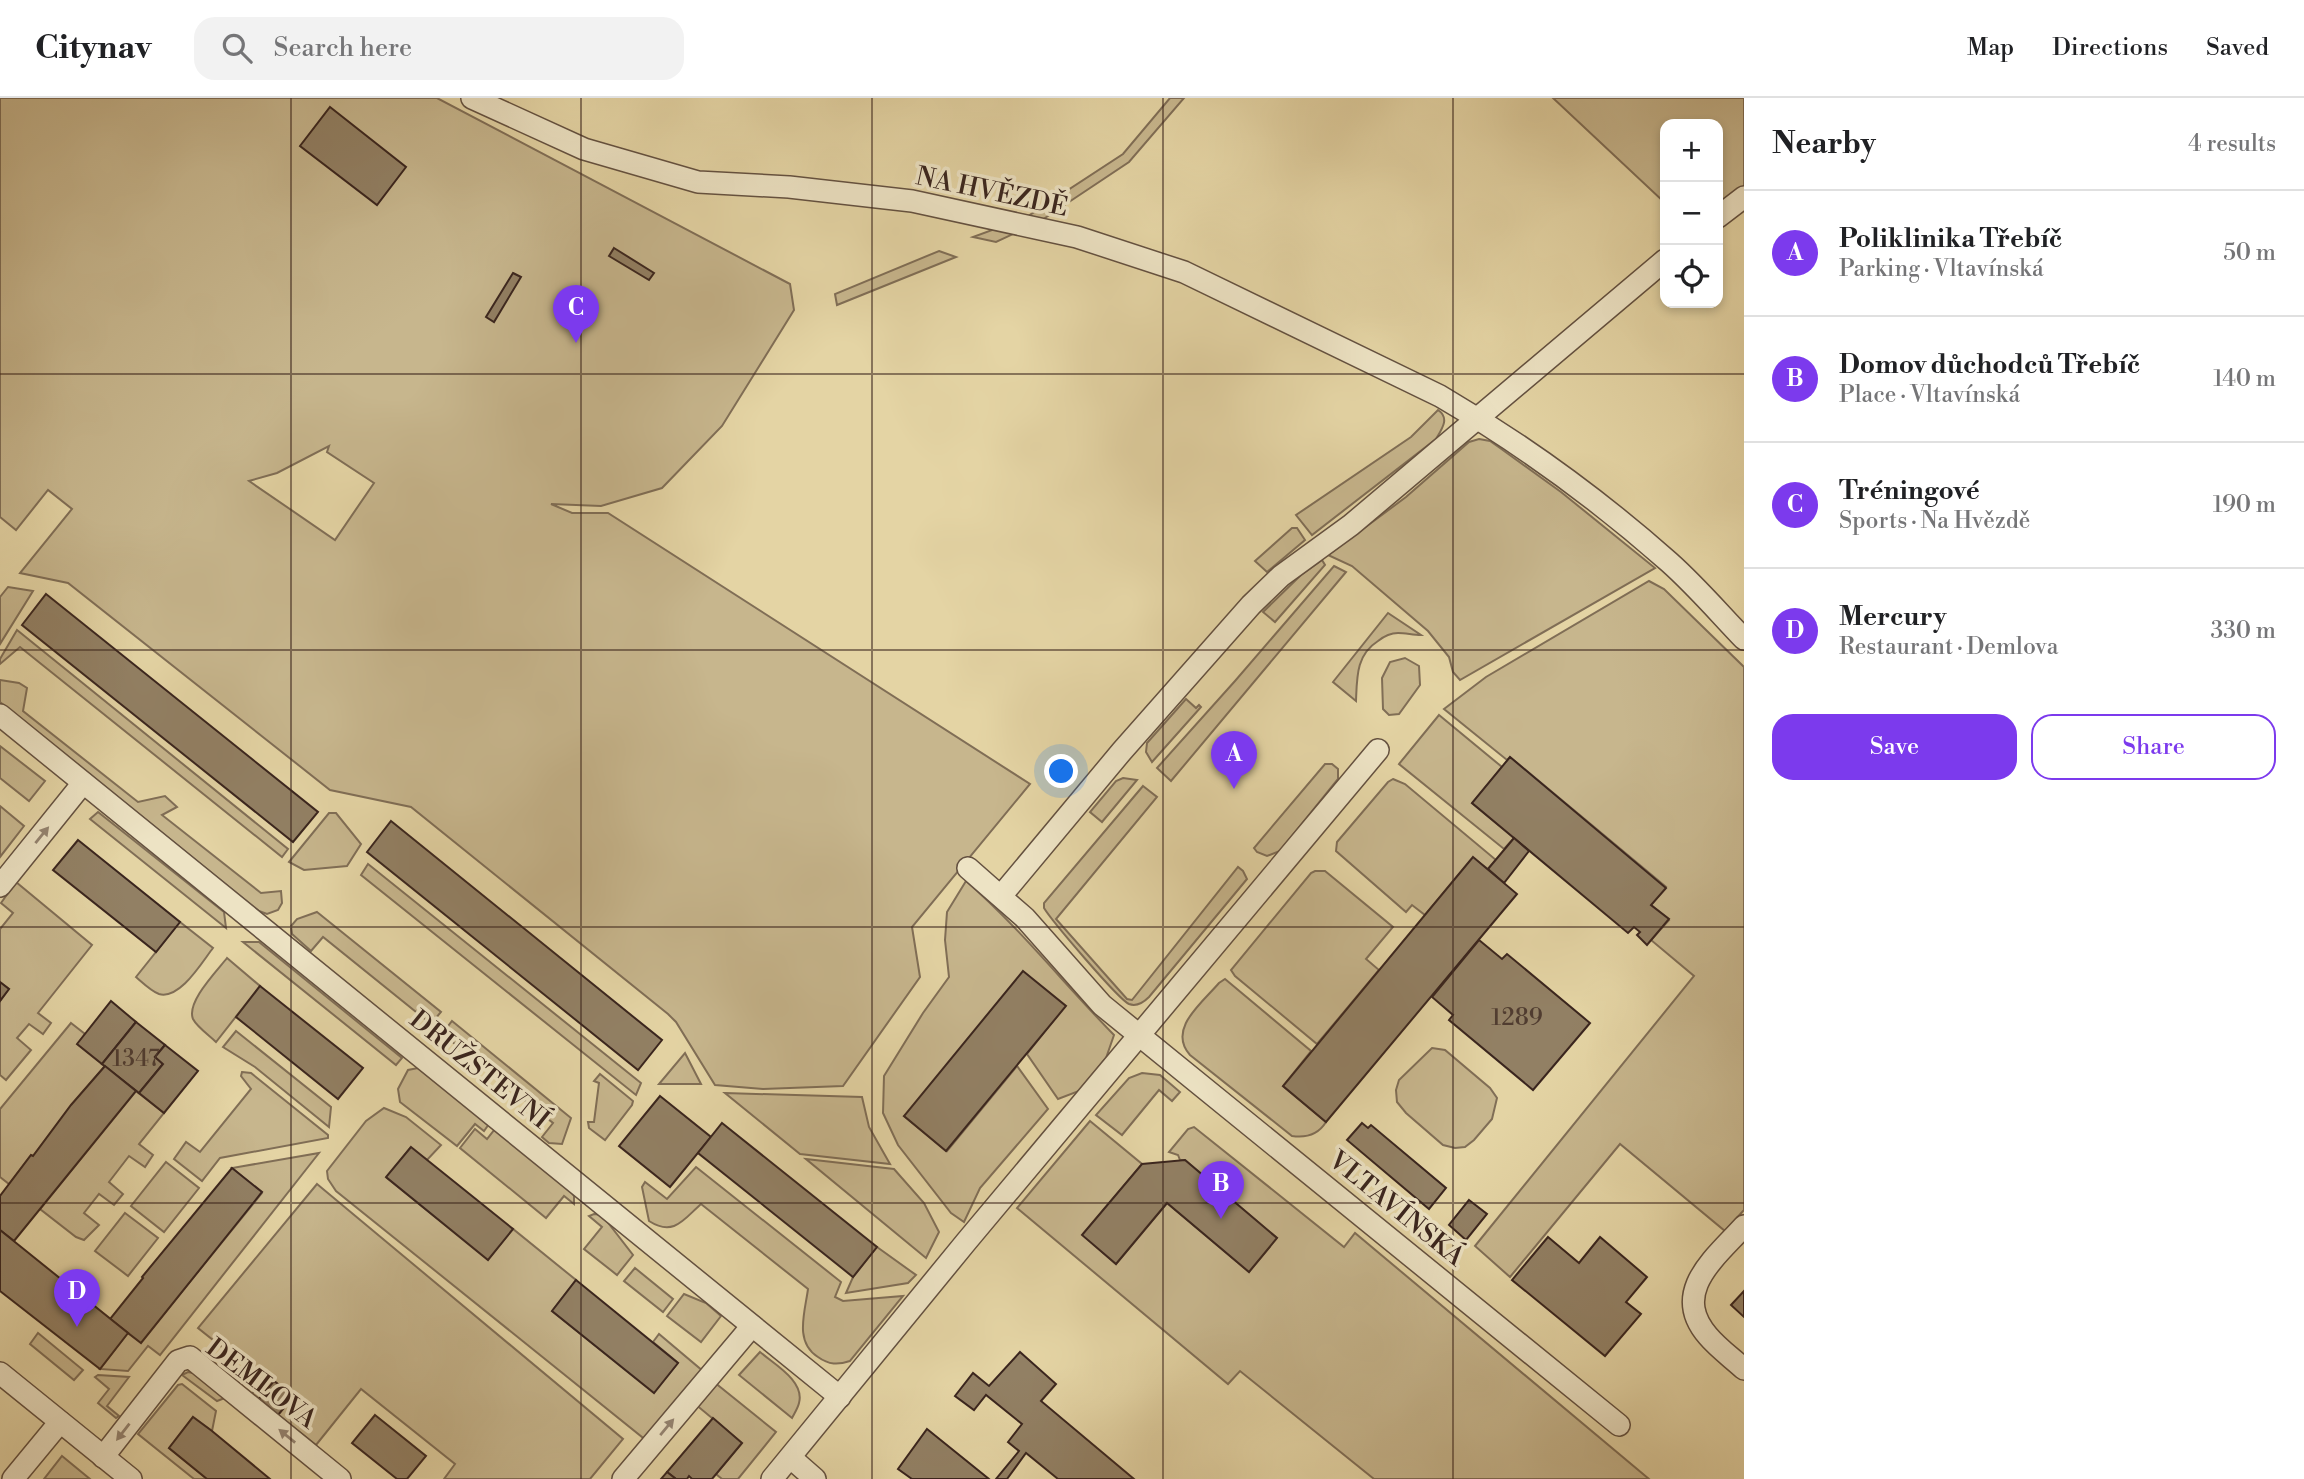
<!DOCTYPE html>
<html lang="en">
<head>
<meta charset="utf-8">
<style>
	body { margin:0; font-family:"Libre Bodoni",serif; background:#f2f2f2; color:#202124 }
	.controls { position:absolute; right:21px; top:21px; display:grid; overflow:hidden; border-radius:14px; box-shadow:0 4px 10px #0003 }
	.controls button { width:63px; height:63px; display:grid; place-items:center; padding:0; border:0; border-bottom:2px solid #e0e0e0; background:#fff; color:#202124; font:35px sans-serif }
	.you { position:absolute; left:1062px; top:674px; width:24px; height:24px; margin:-18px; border:5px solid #fff; border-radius:50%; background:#1a73e8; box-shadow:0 0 0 10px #1a73e833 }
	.badge { display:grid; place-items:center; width:46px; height:46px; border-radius:50%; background:#7c3aed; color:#fff; font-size:23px; font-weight:700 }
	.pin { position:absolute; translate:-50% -58px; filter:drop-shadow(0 2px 4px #0008) }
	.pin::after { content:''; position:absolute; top:37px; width:24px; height:21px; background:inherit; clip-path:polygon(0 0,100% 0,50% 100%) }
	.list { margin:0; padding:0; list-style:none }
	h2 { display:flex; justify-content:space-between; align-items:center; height:91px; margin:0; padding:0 28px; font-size:30px }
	h2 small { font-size:23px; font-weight:400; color:#757577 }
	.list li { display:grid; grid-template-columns:46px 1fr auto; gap:21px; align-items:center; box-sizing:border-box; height:126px; padding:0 28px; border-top:2px solid #e0e0e0 }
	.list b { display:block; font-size:26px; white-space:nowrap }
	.list p { margin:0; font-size:23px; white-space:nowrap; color:#757577 }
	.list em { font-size:23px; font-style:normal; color:#757577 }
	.actions { display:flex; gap:14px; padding:21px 28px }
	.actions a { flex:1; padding:16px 0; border:2px solid #7c3aed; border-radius:21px; text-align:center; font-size:24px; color:#7c3aed }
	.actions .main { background:#7c3aed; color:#fff }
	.icon { flex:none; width:38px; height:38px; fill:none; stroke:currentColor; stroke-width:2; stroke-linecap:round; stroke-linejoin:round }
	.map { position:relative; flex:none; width:1744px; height:1381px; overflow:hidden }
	header { display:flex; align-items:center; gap:42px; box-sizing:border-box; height:98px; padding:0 35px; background:#fff; border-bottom:2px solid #e0e0e0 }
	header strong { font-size:33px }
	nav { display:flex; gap:38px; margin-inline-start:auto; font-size:24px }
	.search { width:490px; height:63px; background:#f2f2f2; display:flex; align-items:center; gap:18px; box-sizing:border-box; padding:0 24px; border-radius:21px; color:#757577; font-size:26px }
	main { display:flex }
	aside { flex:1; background:#fff }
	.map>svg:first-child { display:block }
	.green { fill:#c7b68d; stroke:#806e56; stroke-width:2; fill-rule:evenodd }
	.building { fill:#928064; stroke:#3a251e; stroke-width:2 }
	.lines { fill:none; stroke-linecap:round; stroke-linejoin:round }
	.minor-casing { stroke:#645140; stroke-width:24 }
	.minor { stroke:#ede3c4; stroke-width:21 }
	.oneway { fill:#948471 }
	.grid { fill:none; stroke:#3a251e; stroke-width:2; stroke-opacity:0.55 }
	.labels { text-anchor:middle; stroke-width:7; stroke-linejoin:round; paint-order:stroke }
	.number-label { font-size:23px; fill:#503c30 }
	.street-label { font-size:26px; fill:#3a251e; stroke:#ede3c4 }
</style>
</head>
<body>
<header>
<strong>Citynav</strong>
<div class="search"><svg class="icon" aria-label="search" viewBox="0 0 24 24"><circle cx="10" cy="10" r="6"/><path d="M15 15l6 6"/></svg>Search here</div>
<nav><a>Map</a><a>Directions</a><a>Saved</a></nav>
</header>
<main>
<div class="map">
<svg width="1744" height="1381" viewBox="0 0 1744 1381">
	<rect width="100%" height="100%" fill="#e4d4a4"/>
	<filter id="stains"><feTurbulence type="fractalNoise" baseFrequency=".00286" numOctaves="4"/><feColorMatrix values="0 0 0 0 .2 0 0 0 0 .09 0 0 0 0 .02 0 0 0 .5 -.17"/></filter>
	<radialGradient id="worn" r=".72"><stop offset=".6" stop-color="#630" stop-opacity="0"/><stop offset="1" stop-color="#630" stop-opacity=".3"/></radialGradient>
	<!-- green -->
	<g class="green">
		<path d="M0,0H437L790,186L794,212L722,328L662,390L601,408L551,406L572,415H608L1030,686L912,829L920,879L843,988L763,991L715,987L676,924L668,916L411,709L330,692L68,485L20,475L72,411L48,392L16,432L0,419ZM329,348L327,354L374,385L335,442L249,383L277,375Z"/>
		<polygon points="1170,0 1184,0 1129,64 1039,124 996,144 973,139 1025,120 1123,56"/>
		<polygon points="1553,0 1744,0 1744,112 1718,119 1718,26 1665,26 1665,105"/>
		<polygon points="939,153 956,159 837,207 835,196"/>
		<path d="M1438,312C1450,320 1442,331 1436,341L1312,437L1296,417L1411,339Z"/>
		<polygon points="1479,341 1490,343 1500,350 1561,394 1655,470 1460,582 1453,574 1449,559 1428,533 1352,468 1328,457 1406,399 1469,344"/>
		<polygon points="1292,430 1297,430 1305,442 1267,474 1255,463"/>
		<polygon points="1322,462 1325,467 1275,524 1263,514 1301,477"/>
		<polygon points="1334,468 1346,474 1171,683 1157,670 1235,583"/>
		<polygon points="1649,483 1664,491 1744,569 1744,1112 1725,1133 1620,1046 1510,1179 1475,1148 1694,878 1651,842 1669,822 1651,807 1666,789 1510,659 1507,662 1444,611 1486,579"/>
		<polygon points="8,489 33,493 0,546 0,499"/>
		<path d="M1388,515L1421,537C1413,537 1406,535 1398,535C1391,535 1383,539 1378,543C1356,557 1357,579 1356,603L1333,584Z"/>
		<polygon points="17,532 288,751 282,759 20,549 0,566 0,561"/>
		<polygon points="1405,560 1419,568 1420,587 1399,616 1389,617 1383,611 1382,580 1390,564"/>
		<polygon points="0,582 19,585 27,590 23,613 138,704 165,698 177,709 162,717 261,795 281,793 282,805 278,812 267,816 259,813 0,604"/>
		<polygon points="1186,601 1196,610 1199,607 1201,609 1152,664 1146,654 1147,645"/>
		<polygon points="1439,617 1502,669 1472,705 1514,740 1504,751 1399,666"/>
		<polygon points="0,648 45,683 29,703 0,680"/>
		<polygon points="1325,666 1332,666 1338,671 1338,681 1280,753 1267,758 1257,754 1254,750"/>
		<polygon points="1123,680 1137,682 1102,724 1090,714 1116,683"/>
		<polygon points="1393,681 1405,686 1496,762 1488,771 1473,760 1425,817 1412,807 1406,814 1336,753 1337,744 1388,684"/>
		<path d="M1143,688L1157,699L1056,821L1127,901L1132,902L1238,769L1243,773L1247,781L1149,899C1144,904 1137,909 1129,906C1118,901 1052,823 1044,810V805Z"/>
		<polygon points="0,708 24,728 0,759"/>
		<polygon points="98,714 224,814 226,830 90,721"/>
		<polygon points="329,715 336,715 361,746 347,768 304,772 289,764"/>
		<polygon points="368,766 641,985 636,997 361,777"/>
		<polygon points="1315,773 1325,773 1393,829 1366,861 1379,872 1317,946 1235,878 1231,872 1311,775"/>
		<path d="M966,783C1020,830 1064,886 1114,937L1106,960L1079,993L1058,1001L1027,956L1065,908L904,1018L947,1053L1017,968L1048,1011L980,1090L964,1124L951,1115L898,1047L883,1015L884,978L923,915L949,879L945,842L947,814Z"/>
		<polygon points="16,784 92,847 38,915 51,925 43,936 29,926 17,940 31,952 6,982 0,977 0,903 9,891 0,884 0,831 13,815 1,805"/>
		<polygon points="317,814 441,914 423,935 419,932 426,922 323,839 311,853 292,836 291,828 297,821"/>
		<path d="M180,824L213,850C202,864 180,902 159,896C151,893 143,885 136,879Z"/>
		<polygon points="243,844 259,844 402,960 396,967"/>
		<path d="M227,860L260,888L216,944C210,938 197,929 193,921C186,904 217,873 227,860Z"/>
		<path d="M1225,881L1311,953L1283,988L1326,1024C1318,1037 1306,1040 1292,1038L1190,957C1167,931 1202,905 1219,885Z"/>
		<polygon points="452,923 571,1020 562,1046 549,1045 542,1039 553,1025 450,942 442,950 435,945"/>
		<polygon points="71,925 85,936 78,946 105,968 71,1008 33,1058 31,1057 9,1086 0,1079 0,1011"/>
		<polygon points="236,933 331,1009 329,1029 255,969 223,949"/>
		<polygon points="1432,950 1445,952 1490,990 1497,1000 1492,1021 1474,1042 1465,1049 1455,1050 1443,1047 1406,1015 1397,1004 1396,992 1399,982"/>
		<polygon points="685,955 701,986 659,986"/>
		<polygon points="418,970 489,1026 484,1033 475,1026 457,1048 400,1004 398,991 408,972"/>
		<polygon points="242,974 251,975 328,1037 328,1040 220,1060 202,1083 174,1061 186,1044 200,1054 251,991 241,978"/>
		<polygon points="1142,975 1160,977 1180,994 1172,1003 1159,992 1122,1037 1096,1017 1129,980"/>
		<polygon points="600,976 633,1003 632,1007 605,1042 589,1030 588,1024 594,1024 599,985 594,983"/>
		<polygon points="136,993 164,1015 139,1046 153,1057 145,1069 129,1058 109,1084 123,1096 114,1107 99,1096 84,1115 99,1127 84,1142 76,1139 40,1111"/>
		<polygon points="725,995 862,999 869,1029 890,1066 800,1056"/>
		<polygon points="384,1010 406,1019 441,1047 427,1062 410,1050 387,1080 488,1161 513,1131 576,1182 552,1213 654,1294 678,1265 653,1244 659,1236 704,1274 647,1343 336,1093 328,1081 327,1073 366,1023"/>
		<polygon points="1090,1023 1142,1066 1083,1137 1116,1166 1167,1105 1249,1174 1277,1140 1185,1062 1180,1062 1178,1057 1169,1054 1188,1031 1194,1029 1344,1149 1355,1135 1649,1381 1374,1381 1240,1273 1228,1286 1017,1110"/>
		<polygon points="475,1031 487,1041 495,1031 569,1091 574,1098 574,1106 564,1098 546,1120 460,1050"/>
		<polygon points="319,1055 160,1257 148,1248 128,1273 100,1271 128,1235 141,1244 262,1095 232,1070"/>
		<polygon points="806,1061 894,1071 924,1105 939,1134 926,1160"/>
		<polygon points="166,1064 199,1090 164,1134 131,1108"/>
		<path d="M696,1069L841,1184L835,1199L843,1203L903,1198L850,1263C838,1267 829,1267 818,1259C794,1244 805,1214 808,1191L701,1106C684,1121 674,1139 649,1123L642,1089L645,1084L667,1101Z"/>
		<polygon points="317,1086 623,1341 590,1381 444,1381 455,1366 361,1291 316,1347 278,1317 293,1298 274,1283 259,1301 252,1296 262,1281 198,1230"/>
		<polygon points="125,1115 158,1140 128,1178 95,1153"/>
		<polygon points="594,1116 602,1117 633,1157 617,1177 584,1151 602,1129 589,1118"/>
		<polygon points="877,1149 916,1177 908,1185 846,1195 853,1179"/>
		<polygon points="635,1170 673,1201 663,1214 624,1183"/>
		<polygon points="684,1196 706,1205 721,1218 701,1244 667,1218"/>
		<polygon points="38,1235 83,1272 74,1282 30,1246"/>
		<path d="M760,1254C774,1266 805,1283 799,1305C798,1310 794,1316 792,1320L739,1277Z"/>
		<polygon points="188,1274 202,1277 230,1298 217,1303 182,1277"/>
		<polygon points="98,1277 129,1279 107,1308 119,1318 116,1320 98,1305 109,1291 95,1279"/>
		<polygon points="714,1284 776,1334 738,1381 722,1381 716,1376 742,1345 695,1306"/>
		<polygon points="182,1286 216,1313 212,1333 193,1319 169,1350 207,1381 194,1381 138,1336 178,1287"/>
		<polygon points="62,1358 90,1381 44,1381"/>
	</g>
	<!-- building -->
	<g class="building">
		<polygon points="330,9 406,69 377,107 300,48"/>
		<polygon points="614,150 654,175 649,182 609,158"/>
		<polygon points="513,175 521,179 494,224 486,219"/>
		<polygon points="46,496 318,714 293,744 22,527"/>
		<polygon points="1510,659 1666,790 1651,807 1669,821 1647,847 1637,837 1640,834 1634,829 1628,835 1472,705"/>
		<polygon points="391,723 662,942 638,972 367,754"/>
		<polygon points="1514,740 1529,753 1504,785 1488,771"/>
		<polygon points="78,742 180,824 156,854 53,772"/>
		<polygon points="1473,759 1517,796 1326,1024 1283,988"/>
		<polygon points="1479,842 1502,861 1507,856 1590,925 1533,992 1449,922 1453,917 1432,899"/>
		<polygon points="1023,873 1066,908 946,1053 904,1018"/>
		<polygon points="0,884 9,891 0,903"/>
		<polygon points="260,888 363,970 338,1001 236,919"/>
		<polygon points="111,903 136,924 102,966 77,946"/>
		<polygon points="136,924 165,947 155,959 163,966 139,995 102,966"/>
		<polygon points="165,947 198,973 164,1015 139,995 163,966 155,959"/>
		<polygon points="105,968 136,993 14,1143 0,1132 0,1098 31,1057 33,1058 71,1007"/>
		<polygon points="660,998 711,1039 670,1089 619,1048"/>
		<polygon points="722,1025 877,1149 853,1179 698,1055"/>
		<polygon points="1362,1025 1368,1030 1371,1027 1446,1090 1429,1111 1347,1042"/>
		<polygon points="411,1049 513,1131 488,1162 386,1079"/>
		<polygon points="1185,1062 1277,1140 1249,1174 1167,1105 1116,1166 1082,1137 1142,1066"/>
		<polygon points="232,1070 262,1094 141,1245 110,1221 143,1180 142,1179"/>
		<polygon points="1469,1102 1487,1116 1466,1142 1449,1127"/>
		<polygon points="0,1132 128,1235 100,1271 0,1193"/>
		<polygon points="1548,1139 1579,1165 1600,1139 1647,1179 1626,1204 1641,1216 1605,1258 1512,1182"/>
		<polygon points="576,1182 678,1265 654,1295 552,1213"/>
		<polygon points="1744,1193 1744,1219 1731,1207"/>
		<polygon points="1020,1254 1056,1286 1041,1303 1134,1381 1058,1381 1026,1355 1007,1381 996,1381 1019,1353 1008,1344 1022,1326 986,1297 974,1312 955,1298 973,1275 989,1288"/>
		<polygon points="274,1283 294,1298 278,1317 259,1301"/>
		<polygon points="375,1317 426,1358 407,1381 397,1381 352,1345"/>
		<polygon points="193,1319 212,1333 270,1381 207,1381 169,1350"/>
		<polygon points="713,1320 742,1345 712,1381 692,1381 689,1378 687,1381 676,1381 667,1374"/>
		<polygon points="927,1331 989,1381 912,1381 898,1371"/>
		<polygon points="667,1374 676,1381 661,1381"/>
	</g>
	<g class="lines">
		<!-- minor casing -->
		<g class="minor-casing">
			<g id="minor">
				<path d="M472,0L584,51L698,84L789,89L912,103L1077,139L1184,174L1440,298C1522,346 1599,402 1669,464C1696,488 1719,515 1744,541"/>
				<polyline points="1718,119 1744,99"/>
				<polyline points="0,617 840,1299"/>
				<polyline points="968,770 1025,820 1102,907 1619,1327"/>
				<polyline points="0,788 83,685"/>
				<polyline points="1001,798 1122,653 1251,507 1281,478 1351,427 1665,162"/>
				<path d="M1744,1128C1715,1160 1670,1194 1708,1238C1718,1250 1732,1260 1744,1271"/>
				<polyline points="0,1275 131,1381"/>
				<polyline points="103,1359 178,1263 190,1259 340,1381"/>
				<polyline points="791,1360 815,1381"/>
				<polyline points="13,1381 60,1324"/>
				<polyline points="623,1381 752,1228"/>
				<polyline points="772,1381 966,1144 1378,652"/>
			</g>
		</g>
		<!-- minor -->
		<use href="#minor" class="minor"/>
	</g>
	<!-- one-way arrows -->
	<defs><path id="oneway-solid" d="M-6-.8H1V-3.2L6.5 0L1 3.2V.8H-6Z" transform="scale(1.75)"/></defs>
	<g class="oneway">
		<use href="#oneway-solid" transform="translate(42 737) rotate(-51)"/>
		<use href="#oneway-solid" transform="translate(667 1329) rotate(-50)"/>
		<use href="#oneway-solid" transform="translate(123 1334) rotate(128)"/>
		<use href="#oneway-solid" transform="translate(287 1338) rotate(-141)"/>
	</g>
	<!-- grid -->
	<path class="grid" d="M291,0V1381M581,0V1381M872,0V1381M1163,0V1381M1453,0V1381M0,276H1744M0,552H1744M0,829H1744M0,1105H1744"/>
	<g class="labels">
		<!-- number labels -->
		<g class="number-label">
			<text x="1517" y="927">1289</text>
			<text x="136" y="968">1347</text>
		</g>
		<!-- street labels -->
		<g class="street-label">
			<text transform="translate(992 93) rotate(12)" y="9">NA HVĚZDĚ</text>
			<text transform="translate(480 971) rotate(39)" y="9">DRUŽSTEVNÍ</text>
			<text transform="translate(1397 1110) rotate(39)" y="9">VLTAVÍNSKÁ</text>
			<text transform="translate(262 1285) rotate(37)" y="9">DEMLOVA</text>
		</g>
	</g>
	<rect width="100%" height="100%" filter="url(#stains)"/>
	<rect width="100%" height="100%" fill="url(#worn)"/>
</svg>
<div class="controls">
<button>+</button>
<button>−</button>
<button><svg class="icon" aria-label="locate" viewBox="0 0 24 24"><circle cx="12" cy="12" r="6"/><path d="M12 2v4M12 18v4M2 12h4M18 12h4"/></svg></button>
</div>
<div class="you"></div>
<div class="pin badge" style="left:1234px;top:691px">A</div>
<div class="pin badge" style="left:1221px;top:1121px">B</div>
<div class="pin badge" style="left:576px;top:245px">C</div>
<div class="pin badge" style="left:77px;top:1229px">D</div>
</div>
<aside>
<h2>Nearby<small>4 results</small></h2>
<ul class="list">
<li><span class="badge">A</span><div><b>Poliklinika Třebíč</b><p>Parking · Vltavínská</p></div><em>50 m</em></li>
<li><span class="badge">B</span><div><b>Domov důchodců Třebíč</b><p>Place · Vltavínská</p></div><em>140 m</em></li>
<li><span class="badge">C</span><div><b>Tréningové</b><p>Sports · Na Hvězdě</p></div><em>190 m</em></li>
<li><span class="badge">D</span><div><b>Mercury</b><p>Restaurant · Demlova</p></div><em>330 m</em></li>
</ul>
<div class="actions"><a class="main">Save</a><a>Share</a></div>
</aside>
</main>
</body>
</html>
